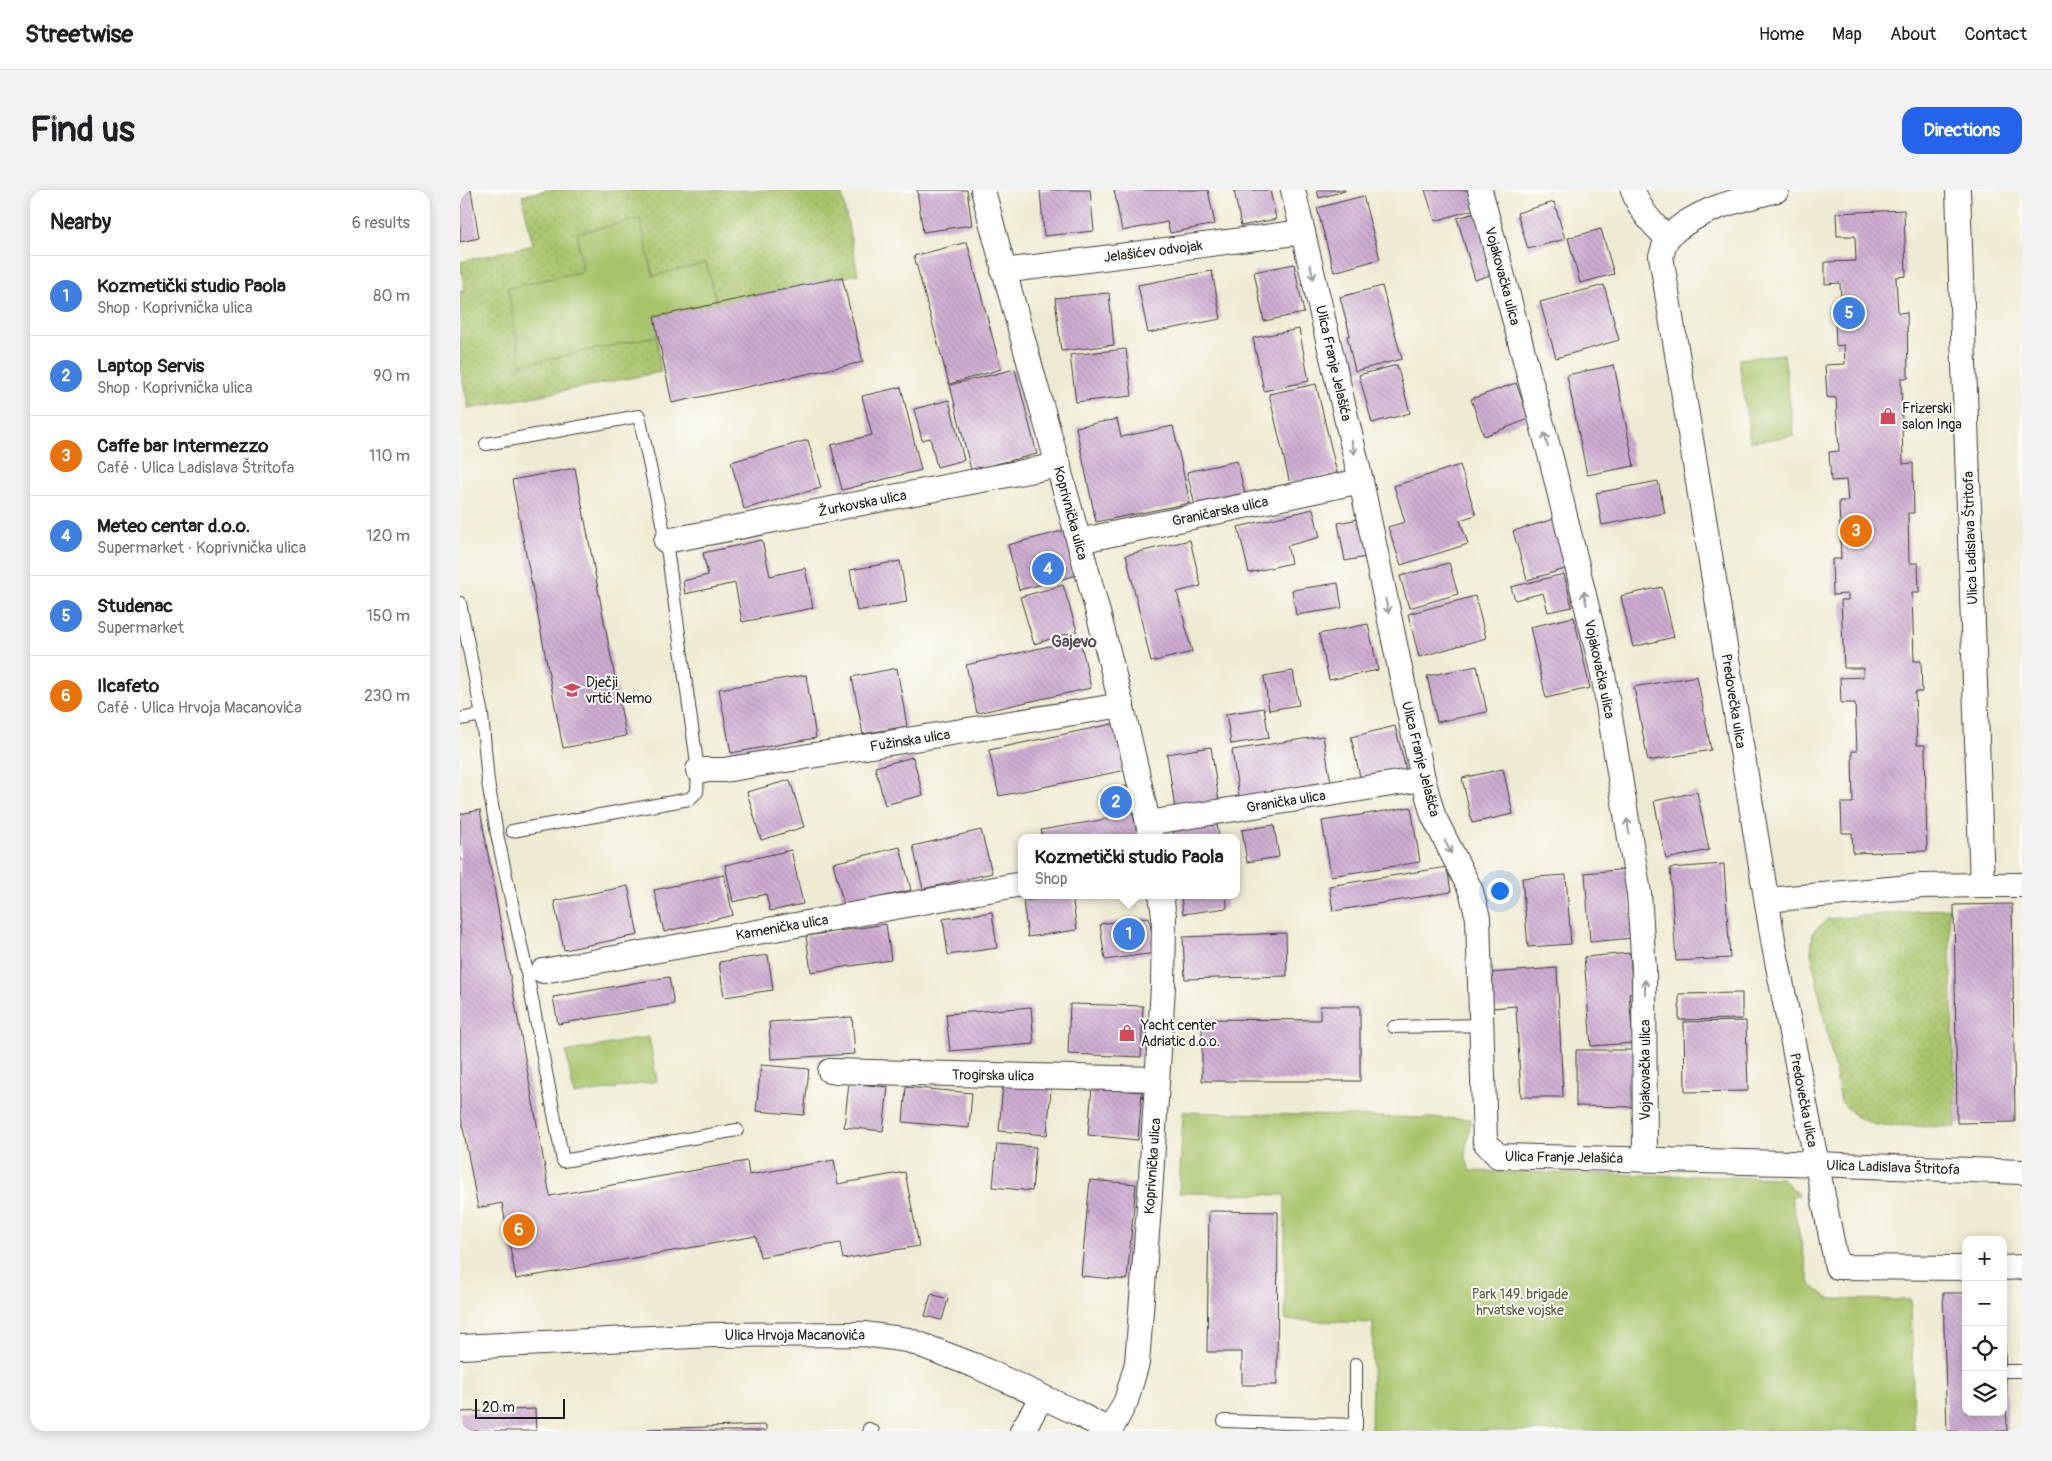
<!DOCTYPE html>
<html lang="en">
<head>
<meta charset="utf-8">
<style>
	body { margin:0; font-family:Pangolin,sans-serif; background:#f2f2f2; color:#202124 }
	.controls { position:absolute; right:15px; bottom:15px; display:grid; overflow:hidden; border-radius:10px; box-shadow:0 2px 12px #0003 }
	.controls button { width:45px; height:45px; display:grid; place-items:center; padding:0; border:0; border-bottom:1px solid #e0e0e0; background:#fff; color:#202124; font:25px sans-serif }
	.scale { position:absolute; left:15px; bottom:12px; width:90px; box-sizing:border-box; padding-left:5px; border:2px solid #1c1c1c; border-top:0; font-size:14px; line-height:18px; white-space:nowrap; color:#1c1c1c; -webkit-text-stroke:4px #fdfcf7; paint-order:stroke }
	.you { position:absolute; left:1039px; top:700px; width:18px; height:18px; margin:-12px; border:4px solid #fff; border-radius:50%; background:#1a73e8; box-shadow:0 0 0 8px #1a73e833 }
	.badge { display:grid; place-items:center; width:32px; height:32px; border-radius:50%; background:#2563eb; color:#fff; font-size:16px; font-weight:700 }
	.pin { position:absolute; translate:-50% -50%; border:2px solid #fff; box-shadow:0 1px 5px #0006 }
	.popup { position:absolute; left:558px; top:644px; width:222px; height:65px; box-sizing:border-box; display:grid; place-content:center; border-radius:10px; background:#fff; filter:drop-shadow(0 1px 4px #0005); font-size:16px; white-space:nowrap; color:#757577 }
	.popup b { font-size:19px; color:#202124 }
	.popup::after { content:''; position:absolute; left:50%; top:100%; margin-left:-10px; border:10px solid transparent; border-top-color:#fff }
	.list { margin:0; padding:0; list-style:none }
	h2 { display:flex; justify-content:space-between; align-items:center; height:65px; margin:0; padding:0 20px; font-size:21px }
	h2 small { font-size:16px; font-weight:400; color:#757577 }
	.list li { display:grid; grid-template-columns:32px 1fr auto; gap:15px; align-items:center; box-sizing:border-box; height:80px; padding:0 20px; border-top:1px solid #e0e0e0 }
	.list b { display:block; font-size:19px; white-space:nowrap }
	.list p { margin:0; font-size:16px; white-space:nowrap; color:#757577 }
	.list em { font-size:16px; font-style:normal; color:#757577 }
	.icon { flex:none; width:28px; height:28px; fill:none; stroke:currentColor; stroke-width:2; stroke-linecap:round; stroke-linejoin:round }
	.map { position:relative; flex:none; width:1562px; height:1241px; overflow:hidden; border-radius:15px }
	header { display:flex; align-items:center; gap:30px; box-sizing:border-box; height:70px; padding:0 25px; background:#fff; border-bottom:1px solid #e0e0e0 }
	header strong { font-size:24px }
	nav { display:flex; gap:28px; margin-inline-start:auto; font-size:18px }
	.intro { display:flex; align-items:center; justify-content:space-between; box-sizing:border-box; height:120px; padding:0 30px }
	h1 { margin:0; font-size:35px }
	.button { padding:12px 22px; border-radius:15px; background:#2563eb; color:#fff; font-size:18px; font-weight:700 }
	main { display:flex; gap:30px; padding:0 30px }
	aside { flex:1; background:#fff; border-radius:15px; box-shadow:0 2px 12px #0003 }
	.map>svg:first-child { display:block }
	.grass { fill:url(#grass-dots); stroke:#627044 }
	.park { fill:#a7c46b; stroke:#627044 }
	.building { fill:url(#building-back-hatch) }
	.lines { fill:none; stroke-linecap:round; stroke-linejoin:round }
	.service-casing { stroke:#3c3b37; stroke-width:14 }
	.minor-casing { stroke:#3c3b37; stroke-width:26 }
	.service { stroke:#fff; stroke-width:12 }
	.minor { stroke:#fff; stroke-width:24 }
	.oneway { stroke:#999 }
	.labels { text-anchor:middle; stroke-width:4; stroke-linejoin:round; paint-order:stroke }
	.street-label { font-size:14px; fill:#1c1c1c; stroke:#fdfcf7 }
	.poi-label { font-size:14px; fill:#1c1c1c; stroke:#fdfcf7; text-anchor:start }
	.park-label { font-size:14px; fill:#545f3c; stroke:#fdfcf7 }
	.quarter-label { font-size:16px; font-weight:bold; fill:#5a4e5c; stroke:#fdfcf7 }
</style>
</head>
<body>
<header>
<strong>Streetwise</strong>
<nav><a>Home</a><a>Map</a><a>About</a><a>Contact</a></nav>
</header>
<div class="intro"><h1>Find us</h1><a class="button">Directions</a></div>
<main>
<aside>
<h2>Nearby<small>6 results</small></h2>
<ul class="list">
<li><span class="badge" style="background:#3f7fe0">1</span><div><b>Kozmetički studio Paola</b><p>Shop · Koprivnička ulica</p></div><em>80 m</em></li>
<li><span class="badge" style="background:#3f7fe0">2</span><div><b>Laptop Servis</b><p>Shop · Koprivnička ulica</p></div><em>90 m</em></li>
<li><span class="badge" style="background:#e8710a">3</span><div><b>Caffe bar Intermezzo</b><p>Café · Ulica Ladislava Štritofa</p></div><em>110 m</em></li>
<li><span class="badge" style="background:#3f7fe0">4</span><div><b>Meteo centar d.o.o.</b><p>Supermarket · Koprivnička ulica</p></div><em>120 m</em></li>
<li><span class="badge" style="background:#3f7fe0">5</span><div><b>Studenac</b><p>Supermarket</p></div><em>150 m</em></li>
<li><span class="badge" style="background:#e8710a">6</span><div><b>Ilcafeto</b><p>Café · Ulica Hrvoja Macanovića</p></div><em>230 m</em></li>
</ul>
</aside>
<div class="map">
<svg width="1562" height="1241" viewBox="0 0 1562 1241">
	<defs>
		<pattern id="grass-dots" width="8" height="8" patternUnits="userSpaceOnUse" patternTransform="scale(1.25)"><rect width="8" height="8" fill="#a7c46b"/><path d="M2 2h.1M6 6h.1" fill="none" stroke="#8fa85c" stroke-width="1.8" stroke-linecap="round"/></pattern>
		<pattern id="building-back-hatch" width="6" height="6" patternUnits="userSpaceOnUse" patternTransform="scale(1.25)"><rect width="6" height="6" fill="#ceacd2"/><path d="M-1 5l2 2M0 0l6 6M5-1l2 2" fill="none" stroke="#b093b4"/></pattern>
	</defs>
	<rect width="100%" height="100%" fill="#fdfcf7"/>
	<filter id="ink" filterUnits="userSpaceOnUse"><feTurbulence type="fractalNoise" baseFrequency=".02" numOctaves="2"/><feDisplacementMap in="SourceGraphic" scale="10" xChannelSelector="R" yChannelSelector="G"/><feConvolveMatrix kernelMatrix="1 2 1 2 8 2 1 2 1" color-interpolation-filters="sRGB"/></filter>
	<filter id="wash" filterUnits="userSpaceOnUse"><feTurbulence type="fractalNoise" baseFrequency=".0096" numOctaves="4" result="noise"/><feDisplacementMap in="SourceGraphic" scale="20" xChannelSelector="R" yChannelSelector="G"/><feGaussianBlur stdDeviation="1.12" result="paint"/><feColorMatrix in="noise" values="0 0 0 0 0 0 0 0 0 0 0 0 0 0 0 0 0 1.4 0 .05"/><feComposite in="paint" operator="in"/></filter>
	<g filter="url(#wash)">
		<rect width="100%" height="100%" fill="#efebd2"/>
		<!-- grass -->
		<g class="grass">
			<polygon points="87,0 381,0 398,84 195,127 201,182 9,219 0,177 0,102 5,101 0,72 73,55 62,6"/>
			<polygon points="1489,718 1496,937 1415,935 1395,926 1381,912 1351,762 1353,742 1368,729"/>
		</g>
		<!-- park -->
		<g class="park">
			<polygon points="180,29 193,86 246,73 262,132 61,175 48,98 123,81 117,43"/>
			<polygon points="1324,164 1334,246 1290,252 1279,169"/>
			<polygon points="189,847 197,891 114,905 106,862"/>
			<polygon points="723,922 1011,929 1005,964 1010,981 1322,988 1339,1005 1331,1006 1350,1094 1369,1109 1451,1110 1454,1241 911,1241 913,1133 825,1130 825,1005 719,1003"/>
		</g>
		<g id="blocks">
			<!-- building -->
			<g class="building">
				<polygon points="0,0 11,0 19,48 0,52"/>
				<polygon points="457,0 507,0 512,35 463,42"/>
				<polygon points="580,0 630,0 634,41 584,46"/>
				<polygon points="654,0 748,0 755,34 710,43 707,32 662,41"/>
				<polygon points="774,0 810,0 816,29 781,36"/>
				<polygon points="857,0 885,0 885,1 859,8"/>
				<polygon points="965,0 1016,0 1021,17 975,31"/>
				<polygon points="903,6 920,69 874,82 857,18"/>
				<polygon points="1094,12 1105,49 1068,59 1057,23"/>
				<polygon points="1444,20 1446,86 1436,87 1438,123 1447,122 1448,188 1441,188 1443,274 1453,273 1454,323 1448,323 1449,373 1458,373 1459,402 1452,402 1454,471 1461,471 1462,502 1455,502 1457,555 1465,555 1467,661 1393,663 1392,643 1382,643 1381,613 1393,613 1392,561 1397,561 1395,513 1381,513 1380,488 1403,487 1403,478 1384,478 1381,410 1388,410 1388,404 1373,405 1372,369 1381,369 1379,311 1388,311 1386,290 1371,291 1369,262 1379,261 1376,208 1367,207 1365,175 1385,174 1384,155 1376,156 1375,129 1382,129 1380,93 1365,94 1365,72 1396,71 1395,46 1377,46 1376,23"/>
				<polygon points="1016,23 1034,84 1015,90 997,28"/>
				<polygon points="1141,39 1154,84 1120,93 1108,48"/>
				<polygon points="507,52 541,179 489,194 454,66"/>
				<polygon points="834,74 844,123 804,131 794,82"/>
				<polygon points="752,81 761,129 688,143 678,95"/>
				<polygon points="382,87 403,172 212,213 194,127"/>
				<polygon points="1144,95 1159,150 1096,168 1080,112"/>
				<polygon points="922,96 942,169 895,181 887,146 890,145 880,107"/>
				<polygon points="649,103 654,155 601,161 595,108"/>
				<polygon points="839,139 849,191 804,201 793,148"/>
				<polygon points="666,159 672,206 616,212 610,165"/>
				<polygon points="937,175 950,223 912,233 899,185"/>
				<polygon points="1154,175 1174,276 1127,285 1107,185"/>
				<polygon points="555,179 577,264 511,280 490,195"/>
				<polygon points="1056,193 1069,229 1024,246 1011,209"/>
				<polygon points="856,194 877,283 830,294 809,204"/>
				<polygon points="441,197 461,280 382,300 371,255 412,245 402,206"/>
				<polygon points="489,210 504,270 477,277 470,248 462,250 454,219"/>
				<polygon points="657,229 661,247 713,236 730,313 636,332 616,237"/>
				<polygon points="348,250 361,298 284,319 271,272"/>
				<polygon points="777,271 786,308 736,320 727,282"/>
				<polygon points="1000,275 1016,325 1000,330 1008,354 941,375 928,337 945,332 934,296"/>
				<polygon points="115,278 166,546 103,558 52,290"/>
				<polygon points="1198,291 1205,323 1142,335 1136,303"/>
				<polygon points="853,319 860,347 827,356 831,373 789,383 778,337"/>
				<polygon points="904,328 911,366 885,371 878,333"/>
				<polygon points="1098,328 1112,377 1067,390 1053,341"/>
				<polygon points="606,340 618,385 559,400 548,355"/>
				<polygon points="302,350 310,386 345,378 353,418 282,432 275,393 225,404 223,391 248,385 243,363"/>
				<polygon points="730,350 741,396 717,402 732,462 691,472 666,365"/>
				<polygon points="440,371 447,412 397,421 390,380"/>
				<polygon points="989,373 998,404 949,418 940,386"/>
				<polygon points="1104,384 1112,417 1088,422 1083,403 1055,410 1051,397"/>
				<polygon points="878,393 882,418 836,425 832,400"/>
				<polygon points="603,395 617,441 574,454 560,407"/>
				<polygon points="1202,397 1214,447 1173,457 1161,406"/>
				<polygon points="1015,406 1026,448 959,467 948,424"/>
				<polygon points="1114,427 1130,498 1086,508 1070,437"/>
				<polygon points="908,434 918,480 869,490 859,444"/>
				<polygon points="620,449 631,498 517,523 506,475"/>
				<polygon points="1017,476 1027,522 977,532 967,486"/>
				<polygon points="437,478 447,536 403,544 392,487"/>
				<polygon points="833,481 839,515 809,520 804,486"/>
				<polygon points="346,485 356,548 271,563 259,499"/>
				<polygon points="1237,486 1251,560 1188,571 1174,497"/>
				<polygon points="804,518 809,548 771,554 766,524"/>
				<polygon points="657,533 666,580 539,606 529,560"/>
				<polygon points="935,536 946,580 901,591 891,547"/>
				<polygon points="863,546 871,593 779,607 772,560"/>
				<polygon points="751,557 759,612 715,619 707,564"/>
				<polygon points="453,567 463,605 425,615 415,577"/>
				<polygon points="1043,579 1053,624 1012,633 1002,588"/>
				<polygon points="330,590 344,637 301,650 287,602"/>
				<polygon points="667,596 678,648 583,648 581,640 647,629 641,601"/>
				<polygon points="1237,602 1249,660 1206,669 1194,611"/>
				<polygon points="951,617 960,672 871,686 862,631"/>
				<polygon points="20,620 90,1006 287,971 289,985 374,970 378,994 445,982 459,1056 383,1069 380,1053 300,1067 296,1046 56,1089 42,1013 18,1018 0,921 0,624"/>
				<polygon points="757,634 759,648 714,648 713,639"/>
				<polygon points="814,635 819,667 787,672 782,640"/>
				<polygon points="521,640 532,683 463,699 453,656"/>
				<polygon points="440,657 451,700 384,716 373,673"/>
				<polygon points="331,660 343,714 310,721 306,704 273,712 265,675"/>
				<polygon points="1264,674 1270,768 1216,771 1210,678"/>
				<polygon points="987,677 991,702 873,721 869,696"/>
				<polygon points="1168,679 1173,748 1130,752 1125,683"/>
				<polygon points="264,685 273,725 204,742 194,700"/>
				<polygon points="1106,685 1111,754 1068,757 1062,688"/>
				<polygon points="168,696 178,745 104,760 94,711"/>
				<polygon points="612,705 617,740 568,747 563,711"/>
				<polygon points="721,705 766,705 767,718 723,724"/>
				<polygon points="1552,714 1555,932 1497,933 1494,715"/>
				<polygon points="532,722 537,758 488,765 483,729"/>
				<polygon points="689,727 695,763 645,770 640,734"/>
				<polygon points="426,734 431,770 351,782 346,746"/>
				<polygon points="826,743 827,786 725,789 723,747"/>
				<polygon points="1170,763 1173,803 1169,803 1173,853 1131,856 1124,767"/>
				<polygon points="308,765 313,800 264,807 259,772"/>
				<polygon points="1097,778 1103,907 1061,907 1056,816 1032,818 1030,783"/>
				<polygon points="209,787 214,814 98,834 93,807"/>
				<polygon points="1282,803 1282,829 1219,830 1219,804"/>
				<polygon points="610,814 683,816 681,867 608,864"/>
				<polygon points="860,816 900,816 900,891 742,891 742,829 860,830"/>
				<polygon points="571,817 574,854 490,861 486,824"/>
				<polygon points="392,827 395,864 311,869 309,832"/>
				<polygon points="1286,831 1288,901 1225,902 1224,832"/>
				<polygon points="1116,860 1178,860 1178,917 1116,916"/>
				<polygon points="301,875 349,879 344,925 296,921"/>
				<polygon points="389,893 428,897 423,941 384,937"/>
				<polygon points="543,894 591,899 587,945 539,941"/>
				<polygon points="446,897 512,903 509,938 443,932"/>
				<polygon points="632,897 682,902 678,950 628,945"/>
				<polygon points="537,954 576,957 572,1001 533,997"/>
				<polygon points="630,990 676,994 667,1090 621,1086"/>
				<polygon points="749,1021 818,1022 817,1195 782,1195 782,1162 747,1162"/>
				<polygon points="1483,1103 1506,1103 1506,1222 1543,1222 1543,1155 1545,1155 1547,1241 1487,1241"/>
				<polygon points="471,1104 488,1109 482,1130 465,1126"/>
				<polygon points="75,1219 76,1241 0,1241 0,1222"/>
				<polygon points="306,1235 306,1241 188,1241 188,1239"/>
			</g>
		</g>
	</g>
	<g filter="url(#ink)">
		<use href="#blocks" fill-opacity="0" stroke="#3c3b37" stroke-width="1"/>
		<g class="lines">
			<!-- service casing -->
			<g class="service-casing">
				<g id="service">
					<polyline points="26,254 179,226 206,351 238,580 237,602 229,609 52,641"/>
					<polyline points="0,413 22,525 28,592 37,644 67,783 103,971 277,940"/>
					<polyline points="0,529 22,525"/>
					<polyline points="934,837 1022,835"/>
					<polyline points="896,1174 896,1235"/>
					<polyline points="1546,1181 1562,1181"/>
					<polyline points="764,1231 896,1235 895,1241"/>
					<polyline points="409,1239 413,1241"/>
				</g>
			</g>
			<!-- minor casing -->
			<g class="minor-casing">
				<g id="minor">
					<path d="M523,0C578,216 647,429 691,648"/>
					<polyline points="833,0 901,291 963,589 973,625 1011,701 1018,728 1025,952 1038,966 1331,973 1562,982"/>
					<polyline points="1020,0 1092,272 1143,484 1179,703 1184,780 1185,969"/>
					<path d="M1173,0C1180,21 1191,32 1207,48L1201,66L1314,756L1377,1077L1506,1078"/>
					<path d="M1207,48C1237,18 1278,11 1317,0"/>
					<polyline points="543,81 843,42"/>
					<polyline points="206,351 599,275"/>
					<polyline points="619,351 901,291"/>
					<polyline points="238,580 264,580 662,515"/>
					<polyline points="688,633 963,589"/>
					<polyline points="1522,695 1562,695"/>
					<polyline points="1307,710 1462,696 1522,695 1498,0"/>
					<polyline points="83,781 562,694"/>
					<polyline points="370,881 697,889"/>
					<polyline points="1543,1078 1562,1077"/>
					<polyline points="0,1157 253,1145 404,1144 448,1150 516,1176 615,1222 650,1241"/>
					<polyline points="562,1241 582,1207"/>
					<polyline points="650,1241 666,1211 677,1173 690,1004 703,797 704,726 701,705"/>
				</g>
			</g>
			<!-- service -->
			<use href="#service" class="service"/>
			<!-- minor -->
			<use href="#minor" class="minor"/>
		</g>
		<!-- one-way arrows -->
		<defs><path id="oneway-shaft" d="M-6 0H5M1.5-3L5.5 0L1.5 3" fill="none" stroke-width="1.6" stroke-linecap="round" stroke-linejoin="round" transform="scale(1.25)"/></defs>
		<g class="oneway">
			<use href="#oneway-shaft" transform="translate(852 82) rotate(77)"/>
			<use href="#oneway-shaft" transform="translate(1086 250) rotate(-105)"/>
			<use href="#oneway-shaft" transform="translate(893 257) rotate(77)"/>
			<use href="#oneway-shaft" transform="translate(1125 408) rotate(-103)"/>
			<use href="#oneway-shaft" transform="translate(927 416) rotate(78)"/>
			<use href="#oneway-shaft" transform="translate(1168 636) rotate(-99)"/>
			<use href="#oneway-shaft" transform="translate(988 657) rotate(63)"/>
			<use href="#oneway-shaft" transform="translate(1185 797) rotate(-91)"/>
		</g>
	</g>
	<!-- icons -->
	<defs>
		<g id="shop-bare" transform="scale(1.35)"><path d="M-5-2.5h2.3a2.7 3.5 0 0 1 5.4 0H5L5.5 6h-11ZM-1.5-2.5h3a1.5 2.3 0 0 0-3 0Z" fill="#d1495b" stroke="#fdfcf7" stroke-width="2.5" paint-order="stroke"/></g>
		<g id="school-bare" transform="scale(1.35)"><path d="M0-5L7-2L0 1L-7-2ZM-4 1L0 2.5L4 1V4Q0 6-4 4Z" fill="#d1495b" stroke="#fdfcf7" stroke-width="2.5" paint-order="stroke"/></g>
	</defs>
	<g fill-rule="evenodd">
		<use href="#shop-bare" x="1428" y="226"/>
		<use href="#school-bare" x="112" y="500"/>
		<use href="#shop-bare" x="667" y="843"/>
	</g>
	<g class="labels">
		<!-- street labels -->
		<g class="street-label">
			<text transform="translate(693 61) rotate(-7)" y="5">Jelašićev odvojak</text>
			<text transform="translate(1043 86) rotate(75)" y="5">Vojakovačka ulica</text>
			<text transform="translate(874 173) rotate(77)" y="5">Ulica Franje Jelašića</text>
			<text transform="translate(402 313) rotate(-11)" y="5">Žurkovska ulica</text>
			<text transform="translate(760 321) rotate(-12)" y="5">Graničarska ulica</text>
			<text transform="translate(611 323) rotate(75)" y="5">Koprivnička ulica</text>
			<text transform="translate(1510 348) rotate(-92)" y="5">Ulica Ladislava Štritofa</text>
			<text transform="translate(1140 479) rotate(78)" y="5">Vojakovačka ulica</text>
			<text transform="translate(1274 511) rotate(81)" y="5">Predovečka ulica</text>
			<text transform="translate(450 550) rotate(-9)" y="5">Fužinska ulica</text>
			<text transform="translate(961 569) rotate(76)" y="5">Ulica Franje Jelašića</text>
			<text transform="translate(826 611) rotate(-9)" y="5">Granička ulica</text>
			<text transform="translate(322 737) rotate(-10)" y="5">Kamenička ulica</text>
			<text transform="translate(1185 880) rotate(-90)" y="5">Vojakovačka ulica</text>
			<text transform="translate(533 885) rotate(1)" y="5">Trogirska ulica</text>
			<text transform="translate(1344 910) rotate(79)" y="5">Predovečka ulica</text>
			<text transform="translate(1104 967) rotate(1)" y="5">Ulica Franje Jelašića</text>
			<text transform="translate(692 976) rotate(-86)" y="5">Koprivnička ulica</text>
			<text transform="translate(1433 977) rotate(2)" y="5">Ulica Ladislava Štritofa</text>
			<text x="335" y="1150">Ulica Hrvoja Macanovića</text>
		</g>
		<!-- poi labels -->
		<g class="poi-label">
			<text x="1442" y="223">Frizerski<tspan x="1442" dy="16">salon Inga</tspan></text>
			<text x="126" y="497">Dječji<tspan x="126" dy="16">vrtić Nemo</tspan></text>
			<text x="681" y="840">Yacht center<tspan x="681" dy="16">Adriatic d.o.o.</tspan></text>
		</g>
		<!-- park labels -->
		<g class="park-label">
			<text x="1060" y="1109">Park 149. brigade<tspan x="1060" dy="16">hrvatske vojske</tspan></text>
		</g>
		<!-- quarter labels -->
		<g class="quarter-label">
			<text x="614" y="457">Gajevo</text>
		</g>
	</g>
</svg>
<div class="controls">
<button>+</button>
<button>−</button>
<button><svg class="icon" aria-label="locate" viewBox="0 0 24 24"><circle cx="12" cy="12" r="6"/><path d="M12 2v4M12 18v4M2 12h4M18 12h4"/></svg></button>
<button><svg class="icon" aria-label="layers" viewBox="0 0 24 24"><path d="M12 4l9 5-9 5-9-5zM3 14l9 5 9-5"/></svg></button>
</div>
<div class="scale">20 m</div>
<div class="you"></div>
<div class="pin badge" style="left:669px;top:744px;background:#3f7fe0">1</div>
<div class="popup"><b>Kozmetički studio Paola</b>Shop</div>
<div class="pin badge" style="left:656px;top:612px;background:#3f7fe0">2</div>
<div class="pin badge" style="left:1396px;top:341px;background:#e8710a">3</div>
<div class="pin badge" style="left:588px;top:379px;background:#3f7fe0">4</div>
<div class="pin badge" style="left:1389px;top:123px;background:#3f7fe0">5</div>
<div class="pin badge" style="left:59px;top:1040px;background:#e8710a">6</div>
</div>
</main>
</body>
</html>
